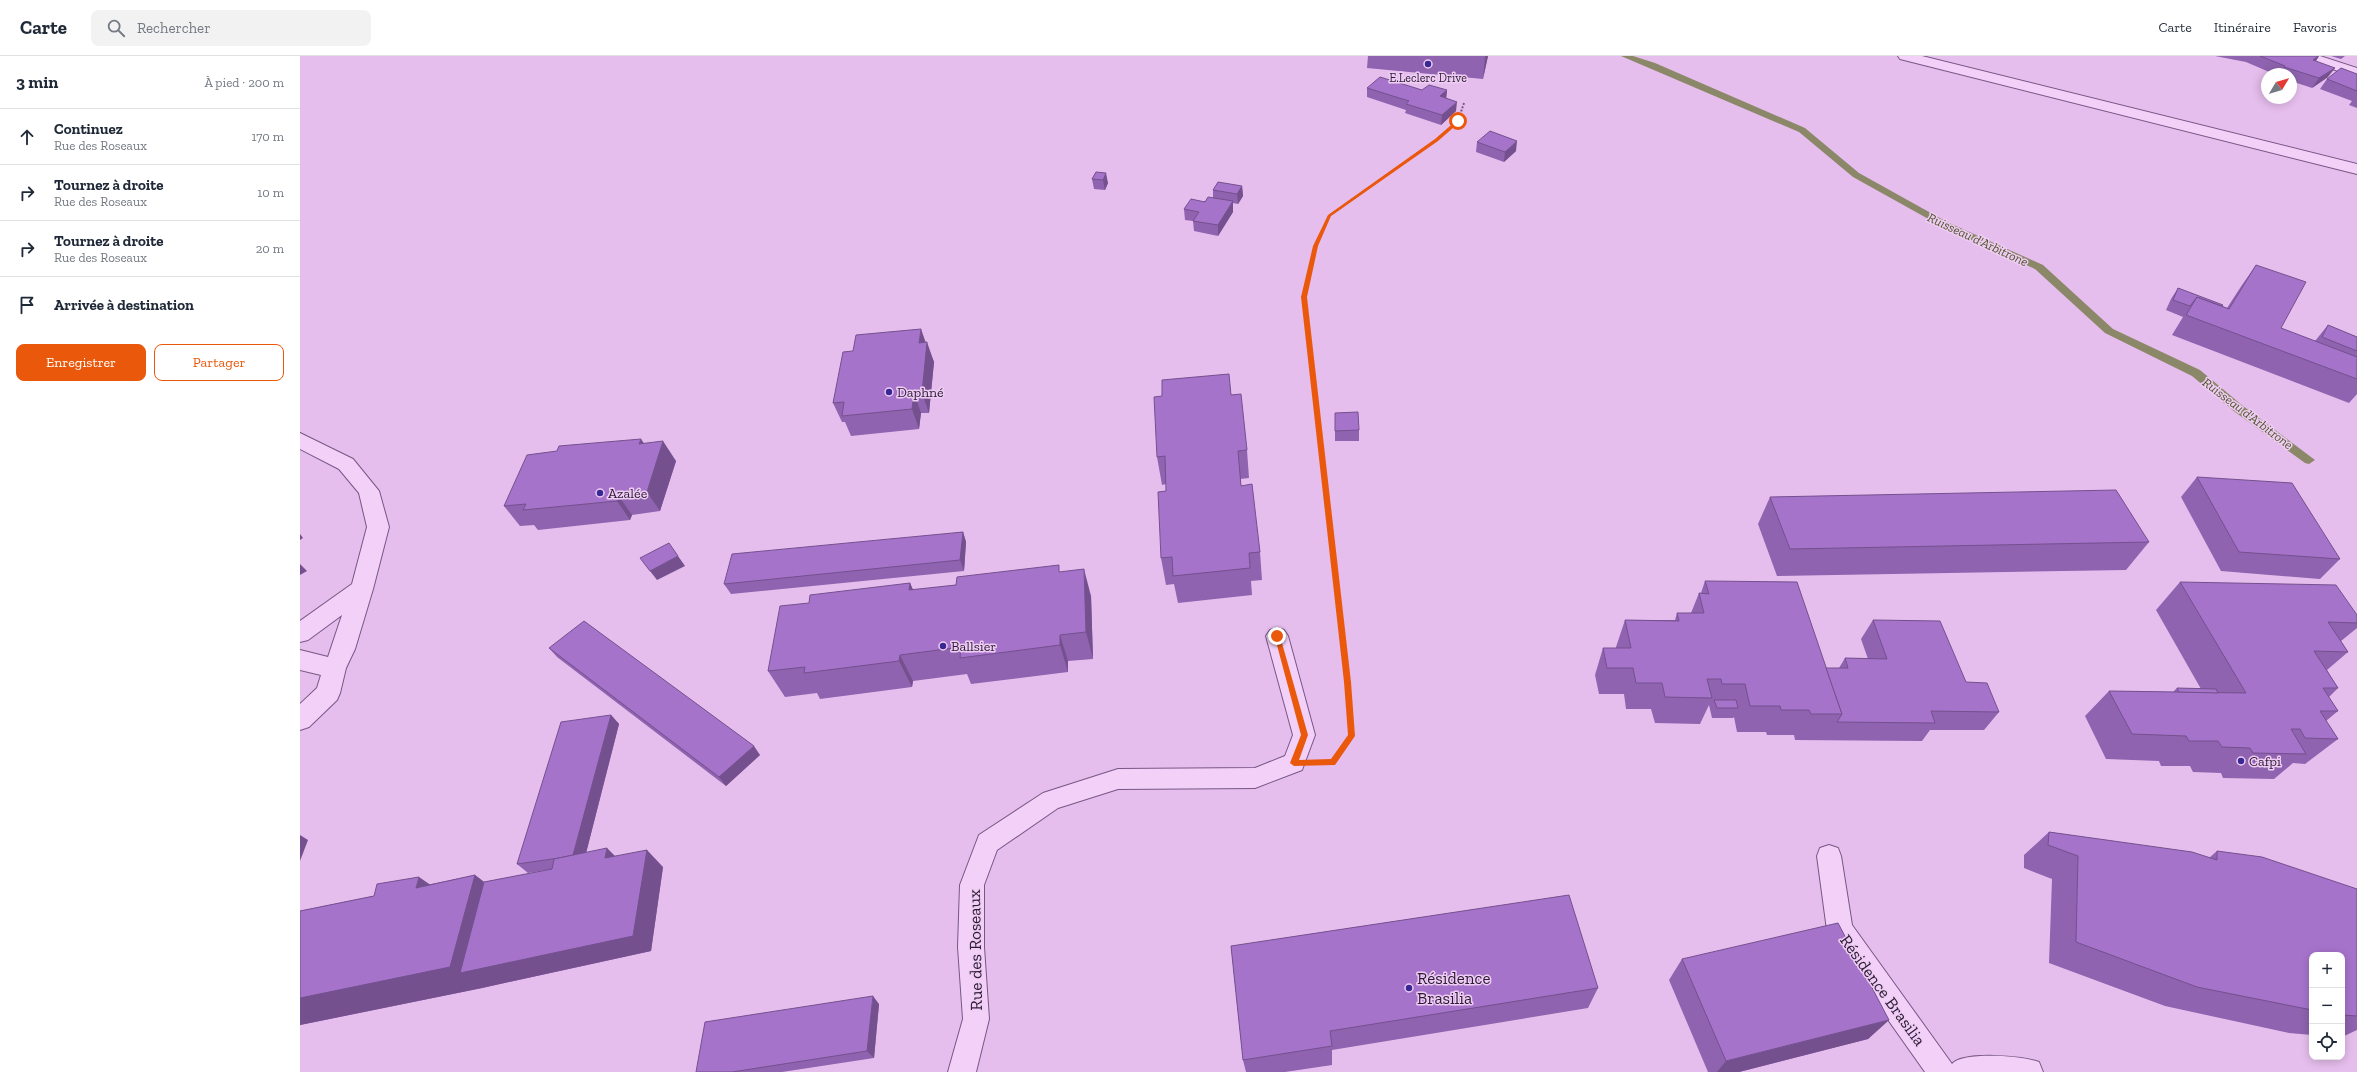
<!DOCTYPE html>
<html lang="fr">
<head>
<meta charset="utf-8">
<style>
	body { margin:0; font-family:"Zilla Slab",serif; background:#f2f2f3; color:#1f2937 }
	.controls { position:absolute; right:12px; bottom:12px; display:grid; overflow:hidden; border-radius:8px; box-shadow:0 2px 10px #0003 }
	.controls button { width:36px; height:36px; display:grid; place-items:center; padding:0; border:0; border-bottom:1px solid #e0e1e3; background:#fff; color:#1f2937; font:20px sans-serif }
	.compass { position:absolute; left:1961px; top:12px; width:36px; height:36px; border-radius:50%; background:#fff; box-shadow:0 2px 10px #0003; rotate:52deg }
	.stop { position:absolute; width:12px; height:12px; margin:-9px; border:3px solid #ea580c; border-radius:50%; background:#fff }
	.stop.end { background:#ea580c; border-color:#fff; box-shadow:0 1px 4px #0008 }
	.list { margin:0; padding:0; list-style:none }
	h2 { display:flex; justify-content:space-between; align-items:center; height:52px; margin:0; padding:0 16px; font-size:17px }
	h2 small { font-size:13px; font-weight:400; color:#747a83 }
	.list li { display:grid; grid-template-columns:26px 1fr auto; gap:12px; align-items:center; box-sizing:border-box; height:56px; padding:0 16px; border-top:1px solid #e0e1e3 }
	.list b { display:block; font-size:15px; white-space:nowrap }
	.list p { margin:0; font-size:13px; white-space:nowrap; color:#747a83 }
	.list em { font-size:13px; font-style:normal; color:#747a83 }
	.actions { display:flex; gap:8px; padding:12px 16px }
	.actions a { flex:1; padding:9px 0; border:1px solid #ea580c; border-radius:8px; text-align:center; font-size:14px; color:#ea580c }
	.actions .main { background:#ea580c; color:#fff }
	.icon { flex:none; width:22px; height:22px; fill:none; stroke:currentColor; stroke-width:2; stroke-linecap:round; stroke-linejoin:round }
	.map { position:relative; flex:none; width:2057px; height:1016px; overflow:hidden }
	header { display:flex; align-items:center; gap:24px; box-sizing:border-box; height:56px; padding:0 20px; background:#fff; border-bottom:1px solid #e0e1e3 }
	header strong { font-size:19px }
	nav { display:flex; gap:22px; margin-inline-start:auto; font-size:14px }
	.search { width:280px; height:36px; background:#f2f2f3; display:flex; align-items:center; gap:10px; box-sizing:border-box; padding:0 14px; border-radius:8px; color:#747a83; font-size:15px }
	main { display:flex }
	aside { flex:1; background:#fff }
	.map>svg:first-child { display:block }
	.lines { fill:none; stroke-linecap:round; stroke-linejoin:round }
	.stream { fill:#8b8869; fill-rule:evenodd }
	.lane-casing { stroke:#765785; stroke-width:2 }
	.street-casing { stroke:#765785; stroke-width:2 }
	.path-far2 { stroke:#765785; stroke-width:2; stroke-dasharray:2 1.5; stroke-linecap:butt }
	.path-far1 { stroke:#765785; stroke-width:2.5; stroke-dasharray:3 2; stroke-linecap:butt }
	.path { stroke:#765785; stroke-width:3; stroke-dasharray:3.5 2.5; stroke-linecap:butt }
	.lane { fill:#f3d0f8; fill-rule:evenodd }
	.street { fill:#f3d0f8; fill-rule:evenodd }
	.wall { fill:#8f63af }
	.shaded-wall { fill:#74508e }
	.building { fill:#a673cb; stroke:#74508e }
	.route { fill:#ea580c }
	.poi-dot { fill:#382893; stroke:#efcdf4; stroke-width:1.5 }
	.labels { text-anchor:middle; stroke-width:3; stroke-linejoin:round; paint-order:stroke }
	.far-poi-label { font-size:12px; fill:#2b1b34; stroke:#efcdf4 }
	.far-water-label { font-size:13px; font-style:italic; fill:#50542b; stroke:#efcdf4 }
	.poi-label { font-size:14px; fill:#2b1b34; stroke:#efcdf4; text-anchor:start }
	.near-street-label { font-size:17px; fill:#2b1b34; stroke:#efcdf4 }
	.near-poi-label { font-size:17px; fill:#2b1b34; stroke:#efcdf4; text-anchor:start }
</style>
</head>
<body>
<header>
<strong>Carte</strong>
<div class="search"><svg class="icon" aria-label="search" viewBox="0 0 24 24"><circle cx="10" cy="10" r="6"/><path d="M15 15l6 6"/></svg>Rechercher</div>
<nav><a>Carte</a><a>Itinéraire</a><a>Favoris</a></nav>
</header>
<main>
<aside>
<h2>3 min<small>À pied · 200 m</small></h2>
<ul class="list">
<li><svg class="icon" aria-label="ahead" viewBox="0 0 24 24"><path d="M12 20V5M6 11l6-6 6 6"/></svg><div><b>Continuez</b><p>Rue des Roseaux</p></div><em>170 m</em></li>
<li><svg class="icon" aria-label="right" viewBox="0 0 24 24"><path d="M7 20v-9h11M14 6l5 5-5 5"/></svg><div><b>Tournez à droite</b><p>Rue des Roseaux</p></div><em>10 m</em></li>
<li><svg class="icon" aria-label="right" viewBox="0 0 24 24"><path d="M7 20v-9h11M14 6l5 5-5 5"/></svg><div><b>Tournez à droite</b><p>Rue des Roseaux</p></div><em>20 m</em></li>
<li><svg class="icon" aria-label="arrive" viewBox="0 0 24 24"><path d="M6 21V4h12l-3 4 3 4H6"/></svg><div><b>Arrivée à destination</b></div></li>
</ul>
<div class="actions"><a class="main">Enregistrer</a><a>Partager</a></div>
</aside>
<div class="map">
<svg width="2057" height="1016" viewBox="0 0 2057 1016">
	<rect width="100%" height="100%" fill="#e6beed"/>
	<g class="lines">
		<!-- stream -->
		<polygon class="stream" points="1321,0 1333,0 1355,7 1505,72 1559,117 1647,166 1743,209 1813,273 1900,314 1943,350 2015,404 2009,408 2005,407 1935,356 1892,320 1805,277 1735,213 1641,170 1553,121 1499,76"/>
		<!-- lane casing -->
		<g class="lane-casing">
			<g id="lane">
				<polygon points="977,572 984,574 988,580 1015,679 1002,714 955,732 818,733 758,752 697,794 684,829 684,891 689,963 676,1016 648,1016 663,963 658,891 660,829 679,779 743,737 818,713 955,712 985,700 993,679 966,580 970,574"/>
				<path d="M1529,789L1538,792L1541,800L1552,869L1652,1008C1663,995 1724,1000 1739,1006L1743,1016H1625L1531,883L1527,874L1517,800L1520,792Z"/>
			</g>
		</g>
		<!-- street casing -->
		<g class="street-casing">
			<g id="street">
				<polygon points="1598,0 1622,0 2057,108 2057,118 1600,3"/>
				<polygon points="1999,0 2020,0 2057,12 2057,21 2001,3"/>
				<polygon points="0,377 53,403 79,435 89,471 73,533 55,593 46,612 40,637 37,644 9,671 0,674 0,648 17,632 21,619 0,614 0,594 28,601 42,559 8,584 0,586 0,565 52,528 67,471 59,437 39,413 0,393"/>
			</g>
		</g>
		<!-- path-far2 -->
		<polyline class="path-far2" points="1006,255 1004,241 1016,190 1029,160 1136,84 1158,65 1164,47"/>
		<!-- path-far1 -->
		<polyline class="path-far1" points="1006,254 1044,586"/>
		<!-- path -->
		<polyline class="path" points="1034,704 1052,680 1043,585"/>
		<!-- lane -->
		<use href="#lane" class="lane"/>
		<!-- street -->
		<use href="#street" class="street"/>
	</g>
	<!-- wall -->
	<g class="wall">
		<polygon points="1068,0 1188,0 1183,23 1067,12"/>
		<polygon points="1915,0 2019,0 2016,5 2028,21 2012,32 1991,25 1991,18 1974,18 1946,6"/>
		<polygon points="2031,0 2045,0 2041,3"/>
		<polygon points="2057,18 2057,52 2049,49 2052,45 2020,33 2027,23"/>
		<polygon points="1067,32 1122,34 1147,34 1146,42 1156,55 1141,69 1105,57 1106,54 1067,41"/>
		<polygon points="1177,86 1216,95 1204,106 1176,96"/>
		<polygon points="796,116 808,127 805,134 794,133 792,123"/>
		<polygon points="942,130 943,140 938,148 933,147 933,156 918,180 894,175 893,165 885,164 884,153 913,142 913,134"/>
		<polygon points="1956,209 1981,272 2015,285 2028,269 2057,281 2057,338 2049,347 1872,279 1883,261 1866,254 1871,243 1878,232 1927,252 1942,229"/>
		<polygon points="625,286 634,306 629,357 621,357 619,373 551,380 545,366 542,366 533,347 553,295"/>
		<polygon points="931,339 947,394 949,422 940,423 941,430 960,496 962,524 951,525 952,539 878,547 874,528 866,529 861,502 866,435 866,428 862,429 857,401"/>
		<polygon points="1035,357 1059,374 1059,385 1035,385"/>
		<polygon points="344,387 376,405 360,455 332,459 330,464 238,474 234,469 220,470 204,450"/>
		<polygon points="1897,421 2040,503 2020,523 1921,515 1881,441"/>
		<polygon points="1470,441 1849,486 1826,514 1477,520 1458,468"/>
		<polygon points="663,476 666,486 664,515 431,538 424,528"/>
		<polygon points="761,516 791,540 793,603 768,605 768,616 671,628 667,618 613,625 612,631 520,643 517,637 485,641 468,615 509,547 610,527 613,534"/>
		<polygon points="1405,525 1526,612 1539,612 1545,602 1568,603 1561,583 1573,564 1666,626 1699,656 1684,674 1630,674 1622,685 1495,684 1494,679 1467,679 1466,676 1437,676 1434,661 1433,662 1412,662 1409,649 1400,668 1355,667 1351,653 1326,653 1324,638 1299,638 1295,619 1303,592 1316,592 1316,591 1325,564 1375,564 1377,557 1391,557 1399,537 1401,537"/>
		<polygon points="1880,526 2057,559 2057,572 2041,585 2048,596 2027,614 2038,632 2029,641 2038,655 2026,665 2038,683 2005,708 1993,707 1974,723 1923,722 1921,717 1893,716 1890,710 1861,710 1859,705 1806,703 1785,660 1809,635 1873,636 1877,632 1901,633 1856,554"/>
		<polygon points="249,592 460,699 426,730 257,601"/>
		<polygon points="311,659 319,668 286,797 315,800 363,811 351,895 182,932 0,969 0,855 175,819 184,826 252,813 228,817 217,808"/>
		<polygon points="1749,776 1909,802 1917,795 2057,833 2057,974 2042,981 2042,899 2012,899 2012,979 1989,977 1865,950 1749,907 1752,823 1724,812 1724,799"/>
		<polygon points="931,890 1298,932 1288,952 1032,994 1032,1009 985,1016 946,1016 943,1004"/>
		<polygon points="1382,903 1589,964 1568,983 1439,1016 1408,1016 1369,924"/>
		<polygon points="579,948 574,1002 482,1016 396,1016"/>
	</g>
	<!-- shaded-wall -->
	<g class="shaded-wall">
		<polygon points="1185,0 1188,0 1183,23"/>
		<polygon points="2018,0 2019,0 2013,9 2013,4"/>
		<polygon points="2035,12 2028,21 2012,32 2019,22"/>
		<polygon points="1147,34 1146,44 1140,40"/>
		<polygon points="1157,46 1156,55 1141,69 1142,59"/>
		<polygon points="1217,85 1216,95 1204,106 1205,96"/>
		<polygon points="806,117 808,127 805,134 803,124"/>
		<polygon points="942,130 943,140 938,148 937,138"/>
		<polygon points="933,145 933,156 918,180 918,169"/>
		<polygon points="621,273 627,290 627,286 634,306 629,357 622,337 619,287"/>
		<polygon points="614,337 621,357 619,373 612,353"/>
		<polygon points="341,383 354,402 339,388"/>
		<polygon points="363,385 376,405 360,455 347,436"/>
		<polygon points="318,439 332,459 330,464 317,445"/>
		<polygon points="663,476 666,486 664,515 660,504"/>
		<polygon points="0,478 3,482 0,484"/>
		<polygon points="378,500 385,510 357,524 350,515"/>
		<polygon points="0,508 7,515 0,519"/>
		<polygon points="784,513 791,540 793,603 786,576"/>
		<polygon points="610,527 622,554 609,534"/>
		<polygon points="760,579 768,605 768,616 760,589"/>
		<polygon points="600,599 613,625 612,631 599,605"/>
		<polygon points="311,659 319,668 283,809 273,800"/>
		<polygon points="454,690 460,699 426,730 419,721"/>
		<polygon points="0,779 8,784 0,805"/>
		<polygon points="307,792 324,809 305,802"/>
		<polygon points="347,794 363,811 351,895 182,932 0,969 0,887 175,819 205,842"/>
		<polygon points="119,821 151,843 116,832"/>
		<polygon points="573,940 579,948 574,1002 567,995"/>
		<polygon points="1589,964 1568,983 1439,1016 1417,1016 1426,1005"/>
	</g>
	<!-- building -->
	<g class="building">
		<polygon points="1960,0 2018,0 2013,4 2035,12 2019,22 1984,11 1985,10"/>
		<polygon points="2041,12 2057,18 2057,35 2027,23"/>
		<polygon points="1080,21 1122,34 1129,29 1147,34 1140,40 1157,46 1142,59 1106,48 1109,45 1067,32"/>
		<polygon points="1190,75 1217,85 1205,96 1177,86"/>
		<polygon points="796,116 806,117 803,124 792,123"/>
		<polygon points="918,126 942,130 937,138 913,134"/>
		<polygon points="908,141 933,145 918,169 893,165 899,156 884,153 891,143 905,146"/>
		<polygon points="1956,209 2006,226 1981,272 2057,301 2057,323 1886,259 1897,241 1929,253"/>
		<polygon points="1878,232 1923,249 1922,250 1897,241 1890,250 1873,244"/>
		<polygon points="2028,269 2057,281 2057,295 2022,281"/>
		<polygon points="621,273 619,287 627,286 622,337 614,337 612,353 542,360 544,346 533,347 543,296 553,295 556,279"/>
		<polygon points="929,318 931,339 941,338 947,394 938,395 941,430 952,428 960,496 949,497 950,512 873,520 872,501 861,502 858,436 866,435 865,400 857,401 854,341 862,340 862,324"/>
		<polygon points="1058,356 1059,374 1035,375 1035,357"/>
		<polygon points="341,383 339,388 363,385 347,436 318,439 317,445 223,454 226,448 204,450 227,399 257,395 259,390"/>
		<polygon points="1897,421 1992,427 2040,503 1939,496"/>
		<polygon points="1816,434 1849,486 1490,493 1470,441"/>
		<polygon points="663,476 660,504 424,528 432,498"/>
		<polygon points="369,487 378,500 350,515 340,502"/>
		<polygon points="759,509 759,516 784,513 786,576 760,579 760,589 660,602 661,591 600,599 599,605 504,617 505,611 468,615 480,550 509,547 510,539 610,527 609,534 656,529 657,521"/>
		<polygon points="1405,525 1497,526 1542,658 1511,658 1509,654 1481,654 1480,650 1450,650 1445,628 1422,628 1421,623 1407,623 1412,642 1365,641 1362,627 1336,627 1333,612 1307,612 1303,592 1331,592 1325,564 1379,565 1377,557 1404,557 1399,537 1409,538"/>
		<polygon points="1880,526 2036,529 2057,559 2057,567 2028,566 2048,596 2014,595 2038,632 2023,632 2038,655 2020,655 2038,683 2005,682 2000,673 1991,673 2006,698 1953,697 1950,692 1922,691 1918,685 1889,685 1886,680 1832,678 1809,635 1946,637"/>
		<polygon points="1573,564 1640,565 1666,626 1687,627 1699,656 1631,655 1635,667 1537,666 1542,658 1526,612 1548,612 1545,602 1587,603"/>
		<polygon points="284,565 454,690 419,721 249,592"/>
		<polygon points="1877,632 1916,633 1918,637 1879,636"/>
		<polygon points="1414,644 1436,644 1438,652 1417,652"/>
		<polygon points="311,659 273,799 259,802 217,808 261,666"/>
		<polygon points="1749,776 1892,796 1917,804 1917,795 1962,801 2057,833 2057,960 2042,959 2042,899 2012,899 2012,954 1897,931 1776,886 1778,800 1748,789"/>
		<polygon points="307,792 305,802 347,794 333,880 160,917 184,826 252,813 254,803"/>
		<polygon points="175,819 150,911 0,942 0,855 74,840 77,828 119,821 116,832"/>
		<polygon points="1269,839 1298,932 1030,975 1032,990 943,1004 931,890"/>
		<polygon points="1538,867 1589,964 1426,1005 1382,903"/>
		<polygon points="573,940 567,995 432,1016 396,1016 405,966"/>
	</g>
	<!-- route -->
	<polygon class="route" points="1157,64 1161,65 1138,85 1031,160 1018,190 1007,241 1051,626 1055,680 1035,709 994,710 990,707 1001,679 974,578 980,580 1008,679 999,704 1031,703 1048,679 1044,626 1001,241 1013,190 1028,159 1135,83"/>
	<!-- markers -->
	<g class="poi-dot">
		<circle cx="1128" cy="8" r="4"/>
		<circle cx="589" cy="336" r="4"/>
		<circle cx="300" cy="437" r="4"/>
		<circle cx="643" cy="590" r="4"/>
		<circle cx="1941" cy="705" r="4"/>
		<circle cx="1109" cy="932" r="4"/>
	</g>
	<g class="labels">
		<!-- far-poi labels -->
		<g class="far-poi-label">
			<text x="1128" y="26">E.Leclerc Drive</text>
		</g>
		<!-- far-water labels -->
		<g class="far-water-label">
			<text transform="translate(1678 183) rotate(25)" y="5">Ruisseau d'Arbitrone</text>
			<text transform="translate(1948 357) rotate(37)" y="5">Ruisseau d'Arbitrone</text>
		</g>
		<!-- poi labels -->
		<g class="poi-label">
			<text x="597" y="341">Daphné</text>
			<text x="308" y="442">Azalée</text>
			<text x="651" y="595">Ballsier</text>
			<text x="1949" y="710">Cafpi</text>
		</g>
		<!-- near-street labels -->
		<g class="near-street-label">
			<text transform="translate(675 894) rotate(-91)" y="6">Rue des Roseaux</text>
			<text transform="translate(1583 934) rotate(54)" y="6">Résidence Brasilia</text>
		</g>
		<!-- near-poi labels -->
		<g class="near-poi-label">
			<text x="1117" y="928">Résidence<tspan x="1117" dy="20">Brasilia</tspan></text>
		</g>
	</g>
</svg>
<div class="controls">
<button>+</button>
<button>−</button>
<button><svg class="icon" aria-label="locate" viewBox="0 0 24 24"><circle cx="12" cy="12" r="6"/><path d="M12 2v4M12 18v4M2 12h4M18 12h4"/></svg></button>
</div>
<svg class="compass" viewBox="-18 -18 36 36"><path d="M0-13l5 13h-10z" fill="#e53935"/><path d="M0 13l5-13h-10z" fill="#747a83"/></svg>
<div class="stop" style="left:1158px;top:65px"></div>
<div class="stop end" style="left:977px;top:580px"></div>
</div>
</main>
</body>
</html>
